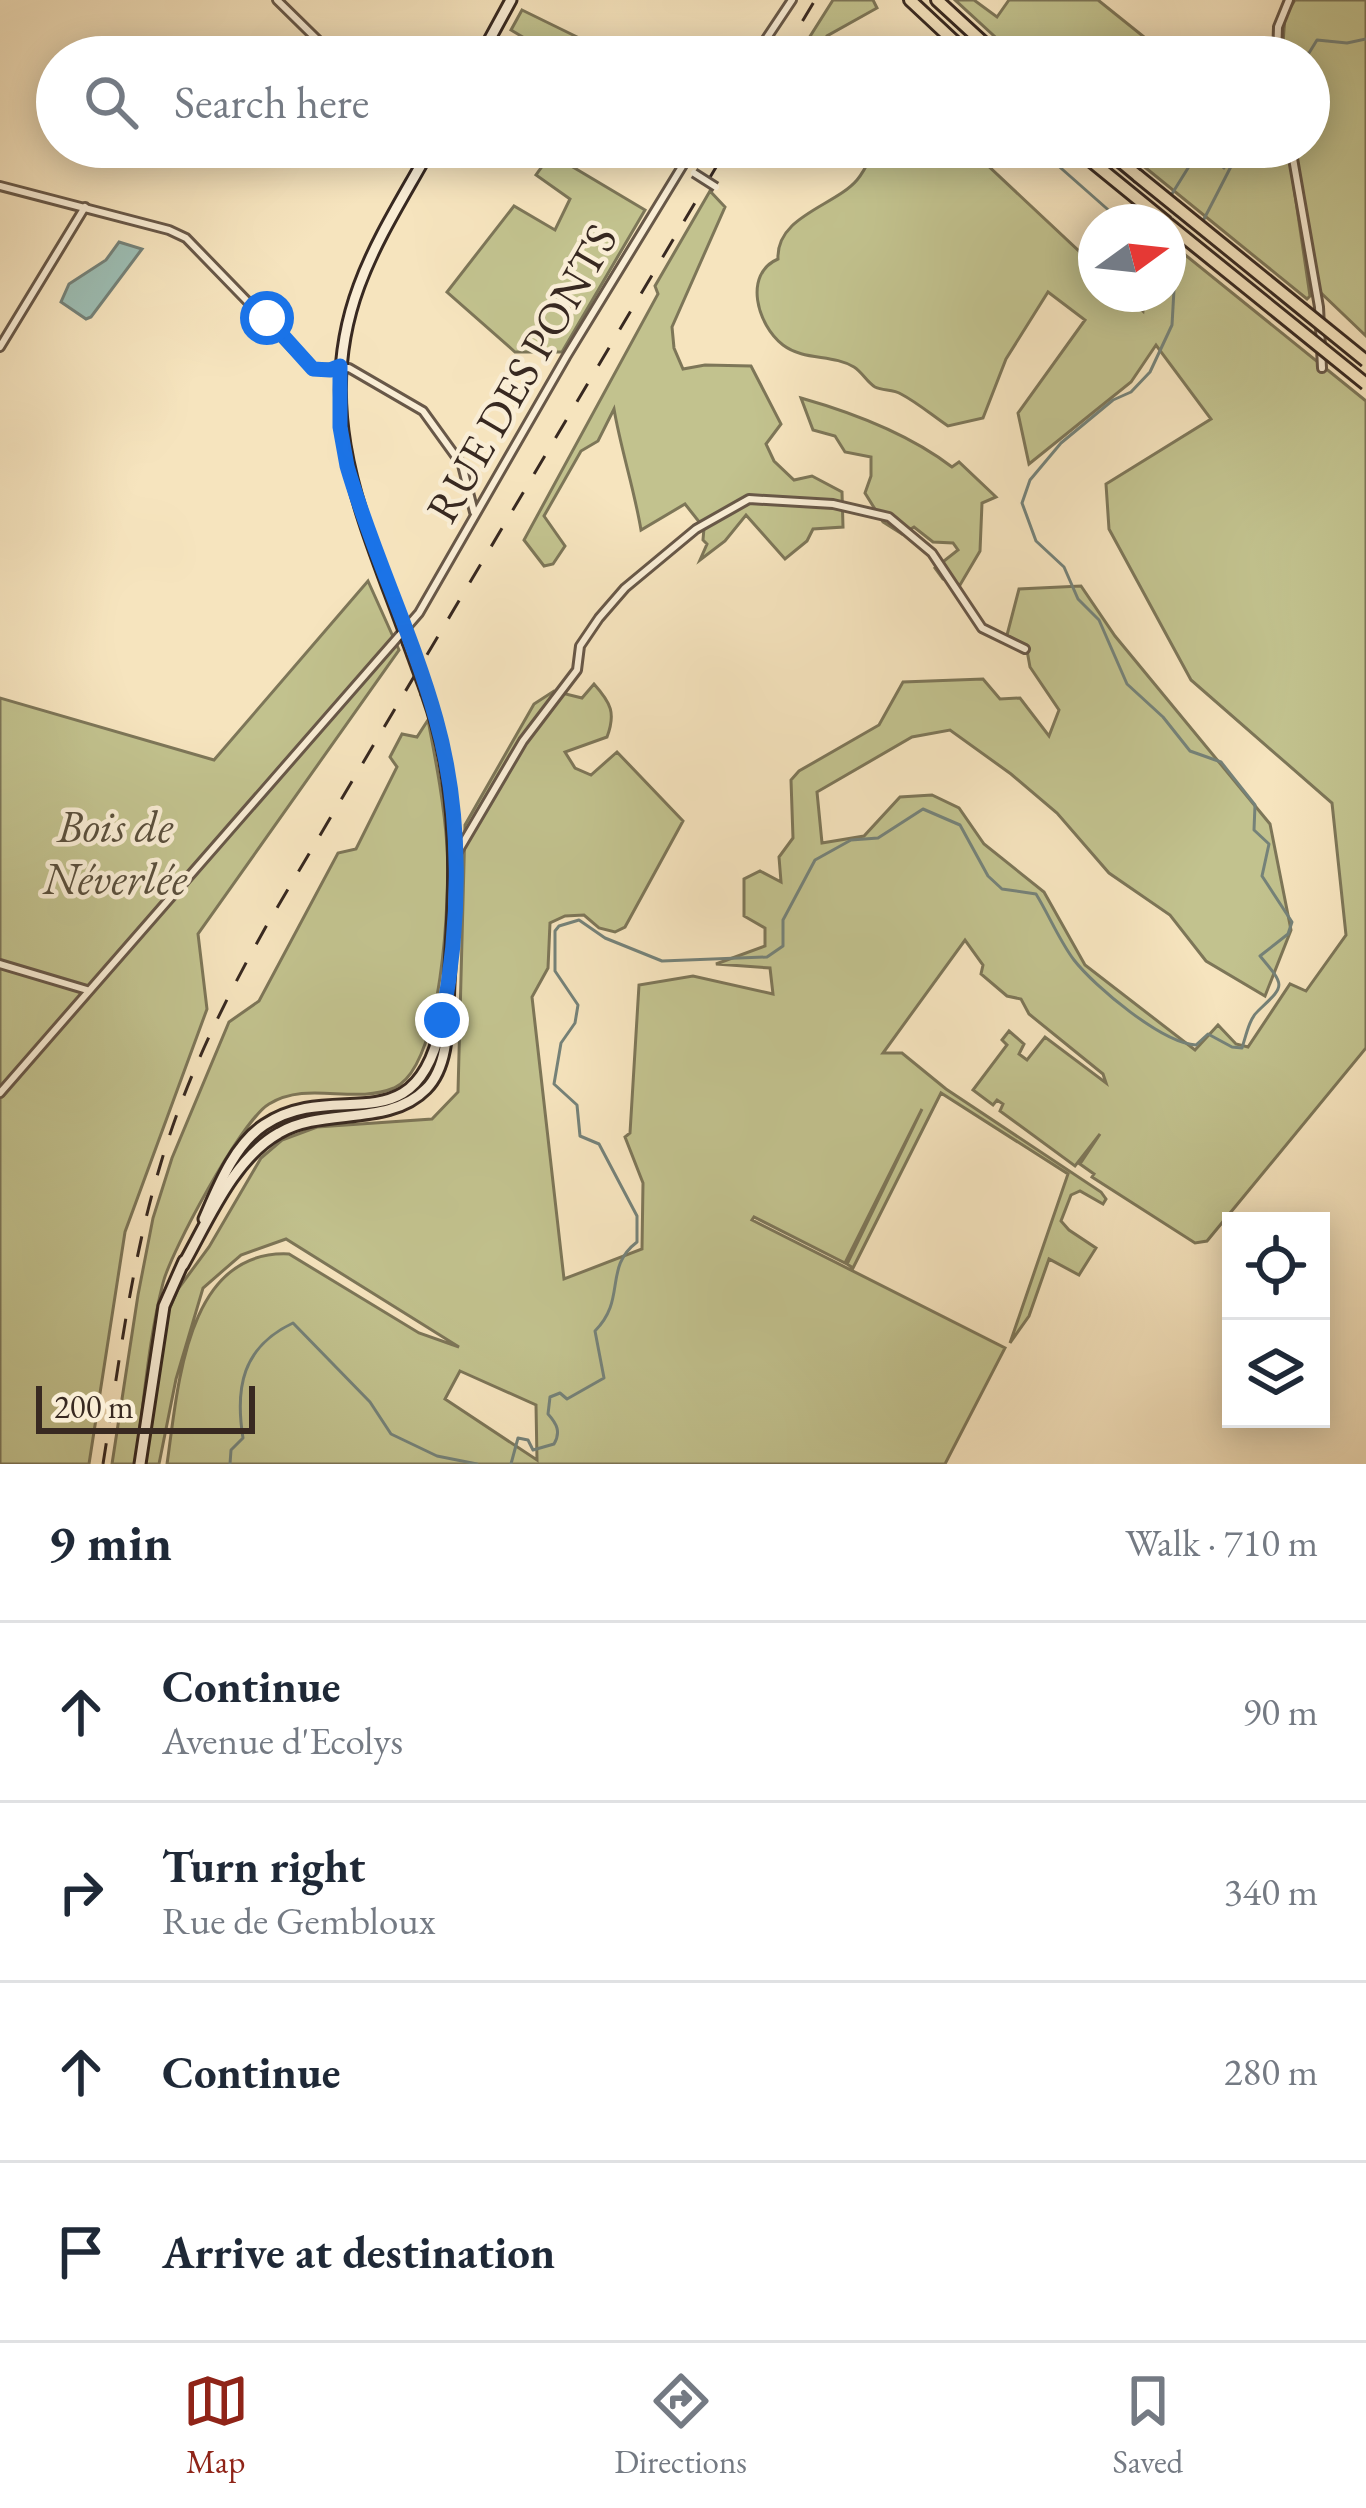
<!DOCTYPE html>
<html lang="en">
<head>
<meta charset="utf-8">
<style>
	body { margin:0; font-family:"EB Garamond",serif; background:#f6f6f7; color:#1f2937 }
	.controls { position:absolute; right:36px; bottom:36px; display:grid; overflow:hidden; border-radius:0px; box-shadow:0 6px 30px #0003 }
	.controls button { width:108px; height:108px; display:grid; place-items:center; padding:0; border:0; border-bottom:3px solid #e0e1e3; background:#fff; color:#1f2937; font:60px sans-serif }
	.compass { position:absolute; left:1078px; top:204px; width:108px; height:108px; border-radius:50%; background:#fff; box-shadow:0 6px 30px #0003; rotate:75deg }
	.scale { position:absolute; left:36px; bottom:30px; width:219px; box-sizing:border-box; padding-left:12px; border:6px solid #382921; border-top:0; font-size:33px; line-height:42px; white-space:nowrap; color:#382921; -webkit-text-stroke:9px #f9edd5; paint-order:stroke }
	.stop { position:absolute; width:36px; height:36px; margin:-27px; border:9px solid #1a73e8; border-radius:50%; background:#fff }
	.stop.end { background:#1a73e8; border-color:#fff; box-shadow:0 3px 12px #0008 }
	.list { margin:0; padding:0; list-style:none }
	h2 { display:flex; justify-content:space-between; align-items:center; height:156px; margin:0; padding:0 48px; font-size:51px }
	h2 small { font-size:39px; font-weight:400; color:#747a83 }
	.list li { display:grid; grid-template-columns:78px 1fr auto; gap:36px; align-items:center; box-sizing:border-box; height:180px; padding:0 48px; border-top:3px solid #e0e1e3 }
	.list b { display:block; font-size:45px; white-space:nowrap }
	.list p { margin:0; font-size:39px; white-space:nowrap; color:#747a83 }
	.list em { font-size:39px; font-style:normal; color:#747a83 }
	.icon { flex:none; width:66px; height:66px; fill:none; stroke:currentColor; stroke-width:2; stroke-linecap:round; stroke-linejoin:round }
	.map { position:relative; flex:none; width:1366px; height:1464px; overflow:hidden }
	.search { position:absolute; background:#fff; box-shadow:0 6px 30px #0003; left:36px; right:36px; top:36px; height:132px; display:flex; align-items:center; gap:30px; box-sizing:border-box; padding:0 42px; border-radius:66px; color:#747a83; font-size:45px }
	.sheet { height:876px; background:#fff }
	nav { display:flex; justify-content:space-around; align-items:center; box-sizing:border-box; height:168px; border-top:3px solid #e0e1e3; background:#fff; font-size:33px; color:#747a83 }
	nav a { display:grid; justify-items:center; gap:6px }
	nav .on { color:#8f2418 }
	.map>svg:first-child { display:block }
	.green { fill:#c2c28e; stroke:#7d7658; stroke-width:3; fill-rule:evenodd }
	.water { fill:#9dbeb4; stroke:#758279; stroke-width:3 }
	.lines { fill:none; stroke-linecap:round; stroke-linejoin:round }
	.stream { stroke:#758279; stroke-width:3 }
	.street-casing { stroke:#685848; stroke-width:12 }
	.secondary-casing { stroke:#382921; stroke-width:15 }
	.highway-casing { stroke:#382921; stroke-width:16 }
	.street { stroke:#f9edd5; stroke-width:6 }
	.secondary { stroke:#f9edd5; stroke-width:9 }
	.highway { stroke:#f6e4be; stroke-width:10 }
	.rail { stroke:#382921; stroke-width:3; stroke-dasharray:21 21; stroke-linecap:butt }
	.street-bridge-casing { stroke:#685848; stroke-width:12; stroke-linecap:butt }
	.secondary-bridge-casing { stroke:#382921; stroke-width:15; stroke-linecap:butt }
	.highway-bridge-casing { stroke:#382921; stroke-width:16; stroke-linecap:butt }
	.street-bridge { stroke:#f9edd5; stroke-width:6 }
	.secondary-bridge { stroke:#f9edd5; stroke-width:9 }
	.highway-bridge { stroke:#f6e4be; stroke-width:10 }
	.route { stroke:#1a73e8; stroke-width:15 }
	.labels { text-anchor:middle; stroke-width:9; stroke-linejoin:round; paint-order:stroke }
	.street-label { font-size:45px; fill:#382921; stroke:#f9edd5 }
	.park-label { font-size:45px; font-style:italic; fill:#5a4f3c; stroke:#f9edd5 }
</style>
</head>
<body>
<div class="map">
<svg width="1366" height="1464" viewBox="0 0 1366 1464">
	<rect width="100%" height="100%" fill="#f6e4be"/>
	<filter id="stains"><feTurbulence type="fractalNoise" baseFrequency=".00167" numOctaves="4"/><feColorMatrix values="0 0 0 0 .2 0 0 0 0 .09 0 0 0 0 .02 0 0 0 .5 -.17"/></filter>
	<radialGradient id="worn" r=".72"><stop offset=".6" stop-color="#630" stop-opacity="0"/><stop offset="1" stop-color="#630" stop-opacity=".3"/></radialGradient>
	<!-- green -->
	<g class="green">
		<polygon points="833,0 873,0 877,8 827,36 819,48 827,57 797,57"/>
		<polygon points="955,0 974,0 997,17 1009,0 1098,0 1169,57 1017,57"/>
		<polygon points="1295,0 1366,0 1366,336 1319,291 1294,147 1309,147 1309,57 1282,57 1285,16"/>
		<polygon points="522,10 618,57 556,57 511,30"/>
		<path d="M862,147H968L1096,267V294H1125L1143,311L1145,294H1168V241L1366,401V1048L1207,1241L1195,1243L1092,1177L1094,1174L1080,1164L1100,1134L1075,1166L1000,1111L1003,1104L997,1100L993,1105L973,1090L1007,1045L1002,1040L1009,1031L1024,1044L1019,1054L1027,1060L1045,1037L1106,1083L1103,1074L1029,1014L1021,999L1007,996L981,974L983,965L965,940L883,1053H902L946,1089L1101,1192L1106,1199L1103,1204L1080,1191L1071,1195L1061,1221L1069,1230L1096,1248L1079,1275L1049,1259L1029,1316L1010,1343L1068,1174L941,1093L853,1268L847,1264L922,1109L845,1263L754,1217L752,1220L1005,1348L945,1464H167C178,1389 185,1249 289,1254L419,1333L459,1347L286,1239L241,1255L203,1288L176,1379L159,1464H145L165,1319L178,1289L209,1247L261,1158L282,1140L317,1127L432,1119L458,1092L465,825L534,704L554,691L582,698L594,684C611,703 616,713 607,737L565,752L575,768L591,775L617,752L683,821L625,927L615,932L599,928L584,915L565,916L550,923L548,968L532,997L564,1279L642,1249L643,1183L625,1137L630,1133L639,985L693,976L773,994L770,968L716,964L765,946V928L744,916V879L760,871L781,882L779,857L793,838L791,780L799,771L879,725L903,682L983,679L1000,699L1020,698L1049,736L1059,710L1030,667L1026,645L1007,635L1019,589L1081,586L1115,636L1270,824L1291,930L1265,996L1206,961L1170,915L1109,873L1057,813L1011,774L950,730L912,737L817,792L822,843L864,836L900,797L932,795L959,808L984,844L1044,892L1085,965L1195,1050L1218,1025L1236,1044L1248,1047L1290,984L1306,991L1346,935L1332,803L1191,680L1109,529L1106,484L1211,419L1156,345L1131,382L1029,464L1018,413L1085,320L1048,292L1006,359L983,418L948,426C933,416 918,403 901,394C893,389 883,391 875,387C867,382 862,372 854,367C833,354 804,361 783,345C757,325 743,274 778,259C776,216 835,206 857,180C863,173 868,163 872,155ZM460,1371L536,1405L537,1460L445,1399Z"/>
		<polygon points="1120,147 1288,147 1310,296 1307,299"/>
		<polygon points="551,154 645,210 562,352 515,352 447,292 514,206 555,230 570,199 536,175"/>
		<path d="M710,191L725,207L672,327L674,348L683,369L705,365L751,366L781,424L766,444L774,461L794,480L812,476L842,492L843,527L813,529L807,541L785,559L746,515L725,541L700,560L707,544L703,540L704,528L685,504L641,530C634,488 621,450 614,409L598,441L581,451L544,516L565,546L553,564L544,566L524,540L658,294L655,286Z"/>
		<path d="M801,398C854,413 909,434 952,467L959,462L996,497L982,503L980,551L960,585L943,579L935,568L958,550L953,543L933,542L914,527L902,534L883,522L865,493L871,476V457L845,452L835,436L813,430Z"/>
		<polygon points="368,581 399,650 198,934 207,1009 125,1232 89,1464 0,1464 0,698 214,760"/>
		<path d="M428,720C436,762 444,803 447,846C450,896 443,1066 394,1088C353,1105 308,1080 269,1104C242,1120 171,1251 163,1283C148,1341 144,1405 135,1464H112L138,1295L153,1218L172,1158L229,1022L259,1001L338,853L356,849L397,767L390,757L402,734L417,737Z"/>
	</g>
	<!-- water -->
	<polygon class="water" points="119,242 142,249 91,317 86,319 61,302 69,284 106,260"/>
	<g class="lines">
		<!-- stream -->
		<g class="stream">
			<polyline points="1299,57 1309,53 1317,40 1347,43 1366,39"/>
			<polyline points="1037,147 1122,222 1151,216"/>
			<polyline points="1170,197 1193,160 1212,156 1224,168"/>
			<polyline points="1203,221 1241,147"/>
			<path d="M230,1464L231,1450L243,1438C235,1388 242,1347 293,1323L370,1402L391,1434L437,1456L477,1464"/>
			<path d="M511,1464L518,1438L528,1440L533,1450L554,1444C561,1432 557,1424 548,1414L550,1397L560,1393L567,1399L604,1378L595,1331C627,1299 603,1268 637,1242V1216L599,1144L580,1136L577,1105L554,1084L561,1043L575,1023L578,1005L555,971V931L559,926L579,920L605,938L662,961L767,957L783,946V920L815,860L851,840L878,838L923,809L960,825L988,876L1002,889L1036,894C1049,915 1059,940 1074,960C1095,987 1162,1043 1196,1045L1208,1034L1232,1047L1242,1048C1246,1036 1249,1019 1258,1011C1285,985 1286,987 1260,956L1288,934L1292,922L1262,876L1269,844L1254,830L1255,805L1221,762L1190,751L1163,717L1127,684L1099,620L1078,599L1064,567L1036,541L1022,503L1030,480L1061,443L1113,400L1131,392L1150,372L1172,325L1176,254L1185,243"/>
		</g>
		<!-- street casing -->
		<g class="street-casing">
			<g id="street">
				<polyline points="277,0 335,57"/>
				<polyline points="754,57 792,0"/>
				<polyline points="1277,57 1278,27 1289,0"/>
				<polyline points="1291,147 1319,307 1322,368"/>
				<polyline points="0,186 169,230 186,238 313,369 349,368 423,411 462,465 474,512"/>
				<polyline points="0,347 85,207"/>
				<polyline points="456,855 523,741 577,670 580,646 599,618 625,588 696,529 749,499 833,504 889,517 932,553 982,628 1025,649"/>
				<polyline points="0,964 87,990"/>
				<polyline points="0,1093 419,613 566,357 694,147"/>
			</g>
		</g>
		<!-- secondary casing -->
		<g class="secondary-casing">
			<g id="secondary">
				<polyline points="480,57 511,0"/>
				<path d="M408,642C365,522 311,415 359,286C377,237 406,193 431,147"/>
				<path d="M204,1219C218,1187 234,1145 264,1125C336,1077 414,1148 441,1026"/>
				<path d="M183,1265C208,1221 233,1159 279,1133C322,1107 389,1127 426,1089C451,1064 447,1017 449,984C455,885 461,789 427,694"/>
				<polyline points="140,1464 164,1306 184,1261"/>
			</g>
		</g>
		<!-- highway casing -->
		<g class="highway-casing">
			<g id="highway">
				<polyline points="910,0 971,57"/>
				<polyline points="937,0 999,57"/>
				<polyline points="1074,147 1166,222"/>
				<polyline points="1103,147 1138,176"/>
			</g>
		</g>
		<!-- street -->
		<use href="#street" class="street"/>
		<!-- secondary -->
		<use href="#secondary" class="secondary"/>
		<!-- highway -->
		<use href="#highway" class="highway"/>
		<!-- rail -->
		<g class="rail">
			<polyline points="781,57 815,0"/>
			<path d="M103,1464C119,1364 131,1263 160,1166C185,1080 224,1001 268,923L728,147"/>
		</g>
		<!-- street-bridge casing -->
		<g class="street-bridge-casing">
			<polyline id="street-bridge" points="694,173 716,187"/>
		</g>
		<!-- secondary-bridge casing -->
		<g class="secondary-bridge-casing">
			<polyline id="secondary-bridge" points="408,642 427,694"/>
		</g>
		<!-- highway-bridge casing -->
		<g class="highway-bridge-casing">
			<g id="highway-bridge">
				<polyline points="1138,176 1366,361"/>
				<polyline points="1168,224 1366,384"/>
			</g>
		</g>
		<!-- street-bridge -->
		<use href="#street-bridge" class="street-bridge"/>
		<!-- secondary-bridge -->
		<use href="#secondary-bridge" class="secondary-bridge"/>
		<!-- highway-bridge -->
		<use href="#highway-bridge" class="highway-bridge"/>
	</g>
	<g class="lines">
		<!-- route -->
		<path class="route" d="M267,318L313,369L330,370L340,366V427L347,466C372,552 412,633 436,719C463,815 461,923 442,1020"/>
	</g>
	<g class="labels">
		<!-- street labels -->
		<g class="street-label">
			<text transform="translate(521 373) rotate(-60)" y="16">RUE DES PONTS</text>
		</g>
		<!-- park labels -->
		<g class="park-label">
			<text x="115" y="842">Bois de<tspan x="115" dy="52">Néverlée</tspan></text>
		</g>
	</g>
	<rect width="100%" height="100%" filter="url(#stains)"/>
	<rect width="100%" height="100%" fill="url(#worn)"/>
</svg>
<div class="controls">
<button><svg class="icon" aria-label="locate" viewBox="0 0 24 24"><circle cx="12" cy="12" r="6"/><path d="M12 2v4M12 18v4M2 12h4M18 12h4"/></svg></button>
<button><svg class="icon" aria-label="layers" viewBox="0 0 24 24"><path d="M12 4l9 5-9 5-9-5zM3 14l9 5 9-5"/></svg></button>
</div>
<svg class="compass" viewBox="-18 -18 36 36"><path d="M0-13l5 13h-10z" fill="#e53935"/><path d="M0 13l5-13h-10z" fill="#747a83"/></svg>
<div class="scale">200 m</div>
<div class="stop" style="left:267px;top:318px"></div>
<div class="stop end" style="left:442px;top:1020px"></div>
<div class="search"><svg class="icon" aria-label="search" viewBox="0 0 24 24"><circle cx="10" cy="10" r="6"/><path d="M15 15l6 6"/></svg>Search here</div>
</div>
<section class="sheet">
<h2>9 min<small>Walk · 710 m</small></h2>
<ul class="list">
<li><svg class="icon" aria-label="ahead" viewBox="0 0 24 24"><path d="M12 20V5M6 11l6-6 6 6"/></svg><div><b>Continue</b><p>Avenue d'Ecolys</p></div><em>90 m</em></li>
<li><svg class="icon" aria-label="right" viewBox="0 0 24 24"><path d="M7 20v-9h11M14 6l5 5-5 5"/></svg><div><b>Turn right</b><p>Rue de Gembloux</p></div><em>340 m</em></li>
<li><svg class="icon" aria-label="ahead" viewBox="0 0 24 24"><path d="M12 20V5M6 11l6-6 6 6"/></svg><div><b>Continue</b></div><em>280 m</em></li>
<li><svg class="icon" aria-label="arrive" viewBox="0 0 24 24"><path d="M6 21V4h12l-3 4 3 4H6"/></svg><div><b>Arrive at destination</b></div></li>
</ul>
</section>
<nav>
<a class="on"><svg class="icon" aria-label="map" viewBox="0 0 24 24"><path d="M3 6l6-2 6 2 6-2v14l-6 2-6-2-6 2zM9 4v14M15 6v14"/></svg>Map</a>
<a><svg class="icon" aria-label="directions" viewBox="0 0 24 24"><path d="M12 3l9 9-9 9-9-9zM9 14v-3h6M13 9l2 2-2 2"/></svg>Directions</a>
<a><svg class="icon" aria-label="saved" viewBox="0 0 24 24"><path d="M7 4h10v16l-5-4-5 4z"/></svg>Saved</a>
</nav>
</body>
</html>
